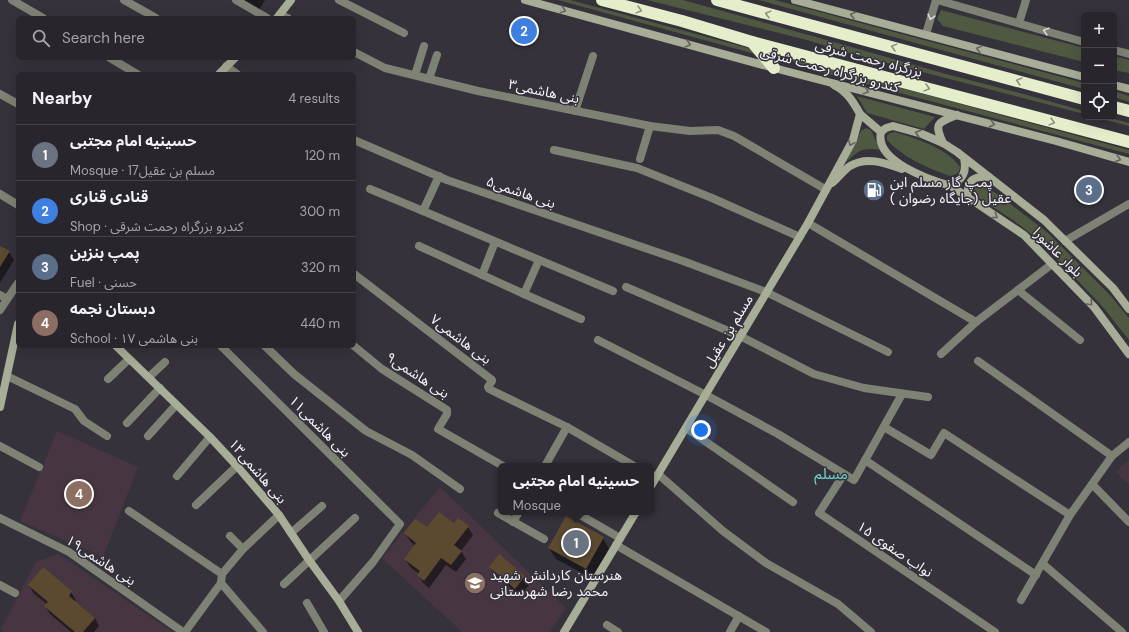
<!DOCTYPE html>
<html lang="en">
<head>
<meta charset="utf-8">
<style>
	body { margin:0; font-family:"DM Sans","Noto Sans Arabic",sans-serif; background:#343238; color:#f1f3f6 }
	.controls { position:absolute; right:12px; top:12px; display:grid; overflow:hidden; border-radius:6px; box-shadow:0 4px 16px #0002 }
	.controls button { width:36px; height:36px; display:grid; place-items:center; padding:0; border:0; border-bottom:1px solid #444348; background:#28262c; color:#f1f3f6; font:20px sans-serif }
	.you { position:absolute; left:701px; top:430px; width:14px; height:14px; margin:-10px; border:3px solid #fff; border-radius:50%; background:#1a73e8; box-shadow:0 0 0 6px #1a73e833 }
	.badge { display:grid; place-items:center; width:26px; height:26px; border-radius:50%; background:#57cec1; color:#fff; font-size:13px; font-weight:700 }
	.pin { position:absolute; translate:-50% -50%; border:2px solid #fff; box-shadow:0 1px 4px #0006 }
	.popup { position:absolute; left:498px; top:463px; width:156px; height:52px; box-sizing:border-box; display:grid; place-content:center; border-radius:6px; background:#28262c; filter:drop-shadow(0 1px 3px #0005); font-size:13px; white-space:nowrap; color:#a5a5a9 }
	.popup b { font-size:15px; color:#f1f3f6 }
	.popup::after { content:''; position:absolute; left:50%; top:100%; margin-left:-8px; border:8px solid transparent; border-top-color:#28262c }
	.list { margin:0; padding:0; list-style:none }
	h2 { display:flex; justify-content:space-between; align-items:center; height:52px; margin:0; padding:0 16px; font-size:17px }
	h2 small { font-size:13px; font-weight:400; color:#a5a5a9 }
	.list li { display:grid; grid-template-columns:26px 1fr auto; gap:12px; align-items:center; box-sizing:border-box; height:56px; padding:0 16px; border-top:1px solid #444348 }
	.list b { display:block; font-size:15px; white-space:nowrap }
	.list p { margin:0; font-size:13px; white-space:nowrap; color:#a5a5a9 }
	.list em { font-size:13px; font-style:normal; color:#a5a5a9 }
	.icon { flex:none; width:22px; height:22px; fill:none; stroke:currentColor; stroke-width:2; stroke-linecap:round; stroke-linejoin:round }
	.map { position:relative; flex:none; width:1129px; height:632px; overflow:hidden }
	.search { position:absolute; background:#28262c; box-shadow:0 4px 16px #0002; left:16px; top:16px; width:340px; height:44px; display:flex; align-items:center; gap:10px; box-sizing:border-box; padding:0 14px; border-radius:6px; color:#a5a5a9; font-size:15px }
	.panel { position:absolute; background:#28262c; box-shadow:0 4px 16px #0002; left:16px; top:72px; width:340px; height:276px; border-radius:6px }
	.map>svg:first-child { display:block }
	.education { fill:#473641 }
	.green { fill:#4f5840 }
	.shadow { fill:#0007 }
	.building { fill:#5c4a30 }
	.lines { fill:none; stroke-linecap:round; stroke-linejoin:round }
	.street { stroke:#7e8274; stroke-width:8 }
	.secondary { stroke:#a7ad97; stroke-width:8 }
	.highway { stroke:#e5eecb; stroke-width:12 }
	.oneway { stroke:#636360 }
	.oneway2 { stroke:#8d9083 }
	.oneway3 { stroke:#d7d7d7 }
	.labels { text-anchor:middle; stroke-width:3; stroke-linejoin:round; paint-order:stroke }
	.street-label { font-size:14px; fill:#f5f3f8; stroke:#35323b }
	.poi-label { font-size:14px; fill:#f5f3f8; stroke:#35323b; text-anchor:start }
	.neighbourhood-label { font-size:15px; fill:#6ed7cb; stroke:#35323b }
</style>
</head>
<body>
<div class="map">
<svg width="1129" height="632" viewBox="0 0 1129 632">
	<rect width="100%" height="100%" fill="#35323b"/>
	<!-- education -->
	<g class="education">
		<polygon points="57,431 138,467 103,557 20,521"/>
		<polygon points="1129,459 1129,485 1116,472"/>
		<polygon points="440,487 566,608 550,632 462,632 382,558"/>
		<polygon points="58,554 170,630 171,632 4,632 1,629 36,562"/>
	</g>
	<!-- green -->
	<g class="green">
		<polygon points="558,0 570,0 748,48 755,54"/>
		<polygon points="647,0 683,0 848,46 946,74 1020,93 1084,111 1084,114 849,53 807,40"/>
		<polygon points="758,0 775,0 1084,83 1084,89"/>
		<polygon points="941,10 1084,48 1084,62 943,26 937,19"/>
		<polygon points="784,56 1129,150 1129,154 825,73 797,64"/>
		<polygon points="1114,56 1129,60 1129,73 1114,70"/>
		<polygon points="1114,91 1129,96 1129,102 1114,97"/>
		<polygon points="857,96 935,117 924,129 867,113"/>
		<polygon points="1095,117 1107,117 1129,123 1129,126"/>
		<path d="M866,128L871,130L880,150C863,147 859,150 846,162L861,131Z"/>
		<path d="M895,132C916,138 948,149 960,167C959,173 956,175 950,176C927,168 904,158 887,140V136L890,133Z"/>
		<polygon points="981,185 999,195 1048,233 1110,295 1129,318 1129,340 1102,306 1040,241 1013,220 974,195 975,188"/>
	</g>
	<!-- shadow -->
	<g class="shadow">
		<polygon points="237,0 265,0 258,12"/>
		<polygon points="0,247 9,252 14,260 0,283"/>
		<polygon points="454,525 468,527 473,535 461,551 466,559 456,572 446,565 429,588 423,583 419,575 419,574 410,567 405,559 415,546 410,541 405,533"/>
		<polygon points="603,538 609,549 593,579 556,559 549,548"/>
		<polygon points="490,567 524,577 529,585 520,596 495,575"/>
		<polygon points="29,585 71,592 76,600 75,602 95,618 99,626 94,632 71,632 50,614 45,606 47,604 34,594"/>
	</g>
	<!-- building -->
	<g class="building">
		<polygon points="0,246 10,251 0,267"/>
		<polygon points="439,512 454,523 458,518 469,526 454,545 462,551 451,565 441,558 424,581 417,575 420,571 404,559 416,543 404,533 415,519 427,527"/>
		<polygon points="566,516 604,537 586,569 548,548"/>
		<polygon points="499,554 525,576 515,589 489,567"/>
		<polygon points="43,567 72,591 69,596 95,618 83,632 75,632 44,606 48,602 28,585"/>
	</g>
	<g class="lines">
		<!-- street -->
		<g class="street">
			<polyline points="12,0 43,18"/>
			<polyline points="124,0 156,18"/>
			<polyline points="236,0 267,18"/>
			<polyline points="339,0 404,33"/>
			<polyline points="937,0 1084,42"/>
			<polyline points="280,14 288,18"/>
			<polyline points="1019,23 1026,0"/>
			<polyline points="926,34 936,0"/>
			<polyline points="1114,50 1129,54"/>
			<polyline points="354,52 385,68 478,91 650,126 690,131 718,130 734,136 825,189"/>
			<polyline points="110,58 137,74"/>
			<polyline points="226,66 237,74"/>
			<polyline points="415,75 424,46"/>
			<polyline points="429,79 437,55"/>
			<polyline points="0,94 18,104"/>
			<polyline points="575,111 593,56"/>
			<polyline points="354,140 447,180 683,261 766,292 888,352"/>
			<polyline points="554,150 637,168 712,198 800,237"/>
			<polyline points="640,159 650,126"/>
			<polyline points="439,176 423,211 613,291"/>
			<polyline points="370,189 423,211"/>
			<polyline points="0,194 18,205"/>
			<polyline points="808,223 976,322"/>
			<polyline points="1065,241 1129,204"/>
			<polyline points="419,246 524,294 539,260"/>
			<polyline points="354,274 492,380 492,381 488,387 489,389 567,427 634,466"/>
			<polyline points="482,275 495,242"/>
			<polyline points="626,287 740,336 814,374 864,388 928,397"/>
			<polyline points="1018,290 1080,340"/>
			<polyline points="524,294 581,319"/>
			<polyline points="0,295 7,299"/>
			<polyline points="0,310 18,283"/>
			<polyline points="598,340 706,395 778,434 854,480 902,394"/>
			<polyline points="221,346 400,524 373,562 339,601"/>
			<polyline points="265,346 294,374 366,431 412,455 460,489"/>
			<polyline points="354,346 382,369 447,410 447,414 438,429 503,466"/>
			<polyline points="941,354 976,322 1052,264"/>
			<polyline points="978,361 1112,456"/>
			<polyline points="7,376 75,409 84,421 107,436"/>
			<polyline points="149,377 165,362"/>
			<polyline points="108,379 129,359"/>
			<polyline points="127,423 160,388"/>
			<polyline points="884,427 931,455 944,433 1070,515"/>
			<polyline points="686,428 793,502"/>
			<polyline points="148,436 176,405"/>
			<polyline points="0,446 39,467"/>
			<polyline points="865,460 1036,575"/>
			<polyline points="545,466 567,427"/>
			<polyline points="658,474 723,531 766,563 838,604 871,632"/>
			<polyline points="844,474 819,513 995,632"/>
			<polyline points="177,476 210,437"/>
			<polyline points="1092,484 1129,522"/>
			<polyline points="196,505 237,466"/>
			<polyline points="129,511 222,574"/>
			<polyline points="575,512 620,538"/>
			<polyline points="498,513 544,539"/>
			<polyline points="0,518 69,552 183,632"/>
			<polyline points="513,522 519,512"/>
			<polyline points="291,533 322,506"/>
			<polyline points="230,536 243,549"/>
			<polyline points="616,545 766,632"/>
			<polyline points="1043,564 1122,632"/>
			<polyline points="221,583 263,632"/>
			<polyline points="284,584 355,518"/>
			<polyline points="0,585 15,593"/>
			<polyline points="1021,600 1070,515 1112,456 1129,442"/>
			<polyline points="307,603 324,632"/>
			<polyline points="607,625 618,632"/>
			<polyline points="185,632 221,583 222,574 243,549 279,515"/>
			<polyline points="730,632 739,616"/>
		</g>
		<!-- secondary -->
		<g class="secondary">
			<polyline points="525,0 774,68 1056,141 1129,162"/>
			<polyline points="795,0 1084,77"/>
			<polyline points="277,18 291,0"/>
			<polyline points="219,74 235,58"/>
			<polyline points="1114,85 1129,89"/>
			<polyline points="860,114 881,132"/>
			<path d="M943,143C934,123 937,123 957,115"/>
			<path d="M964,158C967,173 963,178 951,186C930,180 874,161 881,132L886,128L893,126L922,134L943,143L957,152L1044,220L1113,288L1129,309"/>
			<path d="M832,183C838,178 844,170 850,166C867,156 885,163 902,169"/>
			<polyline points="951,186 1024,235 1094,307 1129,354"/>
			<path d="M967,197C968,180 972,176 989,177"/>
			<polyline points="116,346 210,437 237,466 279,515 309,560 339,601 358,632"/>
			<polyline points="0,407 18,324"/>
			<path d="M651,486L808,223L853,140L860,114C854,103 847,91 834,85"/>
			<polyline points="564,632 636,512"/>
		</g>
		<!-- highway -->
		<g class="highway">
			<polyline points="602,0 682,21 752,42 1129,142"/>
			<polyline points="717,0 1084,99"/>
			<polyline points="752,42 774,68"/>
			<polyline points="1114,107 1129,111"/>
		</g>
	</g>
	<!-- one-way arrows -->
	<defs><path id="oneway-chevron" d="M-2-3.5L2.5 0L-2 3.5" fill="none" stroke-width="1.6" stroke-linecap="round" stroke-linejoin="round"/></defs>
	<g class="oneway">
		<use href="#oneway-chevron" transform="translate(563 10) rotate(15)"/>
		<use href="#oneway-chevron" transform="translate(853 15) rotate(-165)"/>
		<use href="#oneway-chevron" transform="translate(688 44) rotate(15)"/>
		<use href="#oneway-chevron" transform="translate(979 49) rotate(-165)"/>
		<use href="#oneway-chevron" transform="translate(866 91) rotate(15)"/>
		<use href="#oneway-chevron" transform="translate(992 124) rotate(14)"/>
		<use href="#oneway-chevron" transform="translate(918 133) rotate(-163)"/>
		<use href="#oneway-chevron" transform="translate(851 143) rotate(114)"/>
		<use href="#oneway-chevron" transform="translate(1118 159) rotate(16)"/>
		<use href="#oneway-chevron" transform="translate(995 216) rotate(34)"/>
		<use href="#oneway-chevron" transform="translate(1090 303) rotate(47)"/>
	</g>
	<g class="oneway2">
		<use href="#oneway-chevron" transform="translate(639 10) rotate(15)"/>
		<use href="#oneway-chevron" transform="translate(768 14) rotate(-165)"/>
		<use href="#oneway-chevron" transform="translate(894 47) rotate(-165)"/>
		<use href="#oneway-chevron" transform="translate(1019 81) rotate(-165)"/>
		<use href="#oneway-chevron" transform="translate(927 88) rotate(15)"/>
		<use href="#oneway-chevron" transform="translate(1052 122) rotate(15)"/>
	</g>
	<g class="oneway3">
		<use href="#oneway-chevron" transform="translate(931 17) rotate(106)"/>
		<use href="#oneway-chevron" transform="translate(1046 31) rotate(-164)"/>
	</g>
	<!-- icons -->
	<defs>
		<g id="fuel-disc" transform="scale(1.15)"><circle r="9.5" fill="#5c6f8a" stroke="#35323b"/><path d="M-5.5-6h7V0h2V4h1.3V-2.5L3-4.5l.8-.8L6-3V5H2.5V1h-1V6h-7ZM-4.2-4.7v3.2H.2V-4.7Z" fill="#fff"/></g>
		<g id="school-disc" transform="scale(1.15)"><circle r="9.5" fill="#8d6e63" stroke="#35323b"/><path d="M0-5L7-2L0 1L-7-2ZM-4 1L0 2.5L4 1V4Q0 6-4 4Z" fill="#fff"/></g>
	</defs>
	<g fill-rule="evenodd">
		<use href="#fuel-disc" x="874" y="190"/>
		<use href="#school-disc" x="475" y="583"/>
	</g>
	<g class="labels">
		<!-- street labels -->
		<g class="street-label">
			<text transform="translate(869 58) rotate(15)" y="5">بزرگراه رحمت شرقی</text>
			<text transform="translate(830 69) rotate(15)" y="5">کندرو بزرگراه رحمت شرقی</text>
			<text transform="translate(544 91) rotate(12)" y="5">بنی هاشمی۳</text>
			<text transform="translate(521 192) rotate(19)" y="5">بنی هاشمی۵</text>
			<text transform="translate(1058 252) rotate(45)" y="5">بلوار عاشورا</text>
			<text transform="translate(728 331) rotate(-59)" y="5">مسلم بن عقیل</text>
			<text transform="translate(461 339) rotate(37)" y="5">بنی هاشمی۷</text>
			<text transform="translate(418 375) rotate(33)" y="5">بنی هاشمی۹</text>
			<text transform="translate(320 426) rotate(45)" y="5">بنی هاشمی۱۱</text>
			<text transform="translate(258 471) rotate(49)" y="5">بنی هاشمی۱۳</text>
			<text transform="translate(895 549) rotate(34)" y="5">نواب صفوی ۱۵</text>
			<text transform="translate(101 560) rotate(33)" y="5">بنی هاشمی۱۹</text>
		</g>
		<!-- poi labels -->
		<g class="poi-label">
			<text x="890" y="187">پمپ گاز مسلم ابن<tspan x="890" dy="16">عقیل (جایگاه رضوان )</tspan></text>
			<text x="490" y="580">هنرستان کاردانش شهید<tspan x="490" dy="16">محمد رضا شهرستانی</tspan></text>
		</g>
		<!-- neighbourhood labels -->
		<g class="neighbourhood-label">
			<text x="831" y="479">مسلم</text>
		</g>
	</g>
</svg>
<div class="controls">
<button>+</button>
<button>−</button>
<button><svg class="icon" aria-label="locate" viewBox="0 0 24 24"><circle cx="12" cy="12" r="6"/><path d="M12 2v4M12 18v4M2 12h4M18 12h4"/></svg></button>
</div>
<div class="you"></div>
<div class="pin badge" style="left:576px;top:543px;background:#6b7280">1</div>
<div class="popup"><b>حسینیه امام مجتبی</b>Mosque</div>
<div class="pin badge" style="left:524px;top:31px;background:#3f7fe0">2</div>
<div class="pin badge" style="left:1089px;top:190px;background:#5c6f8a">3</div>
<div class="pin badge" style="left:79px;top:494px;background:#8d6e63">4</div>
<div class="search"><svg class="icon" aria-label="search" viewBox="0 0 24 24"><circle cx="10" cy="10" r="6"/><path d="M15 15l6 6"/></svg>Search here</div>
<section class="panel">
<h2>Nearby<small>4 results</small></h2>
<ul class="list">
<li><span class="badge" style="background:#6b7280">1</span><div><b>حسینیه امام مجتبی</b><p>Mosque · مسلم بن عقیل17</p></div><em>120 m</em></li>
<li><span class="badge" style="background:#3f7fe0">2</span><div><b>قنادی قناری</b><p>Shop · کندرو بزرگراه رحمت شرقی</p></div><em>300 m</em></li>
<li><span class="badge" style="background:#5c6f8a">3</span><div><b>پمپ بنزین</b><p>Fuel · حسنی</p></div><em>320 m</em></li>
<li><span class="badge" style="background:#8d6e63">4</span><div><b>دبستان نجمه</b><p>School · ۱۷ بنی هاشمی</p></div><em>440 m</em></li>
</ul>
</section>
</div>
</body>
</html>
